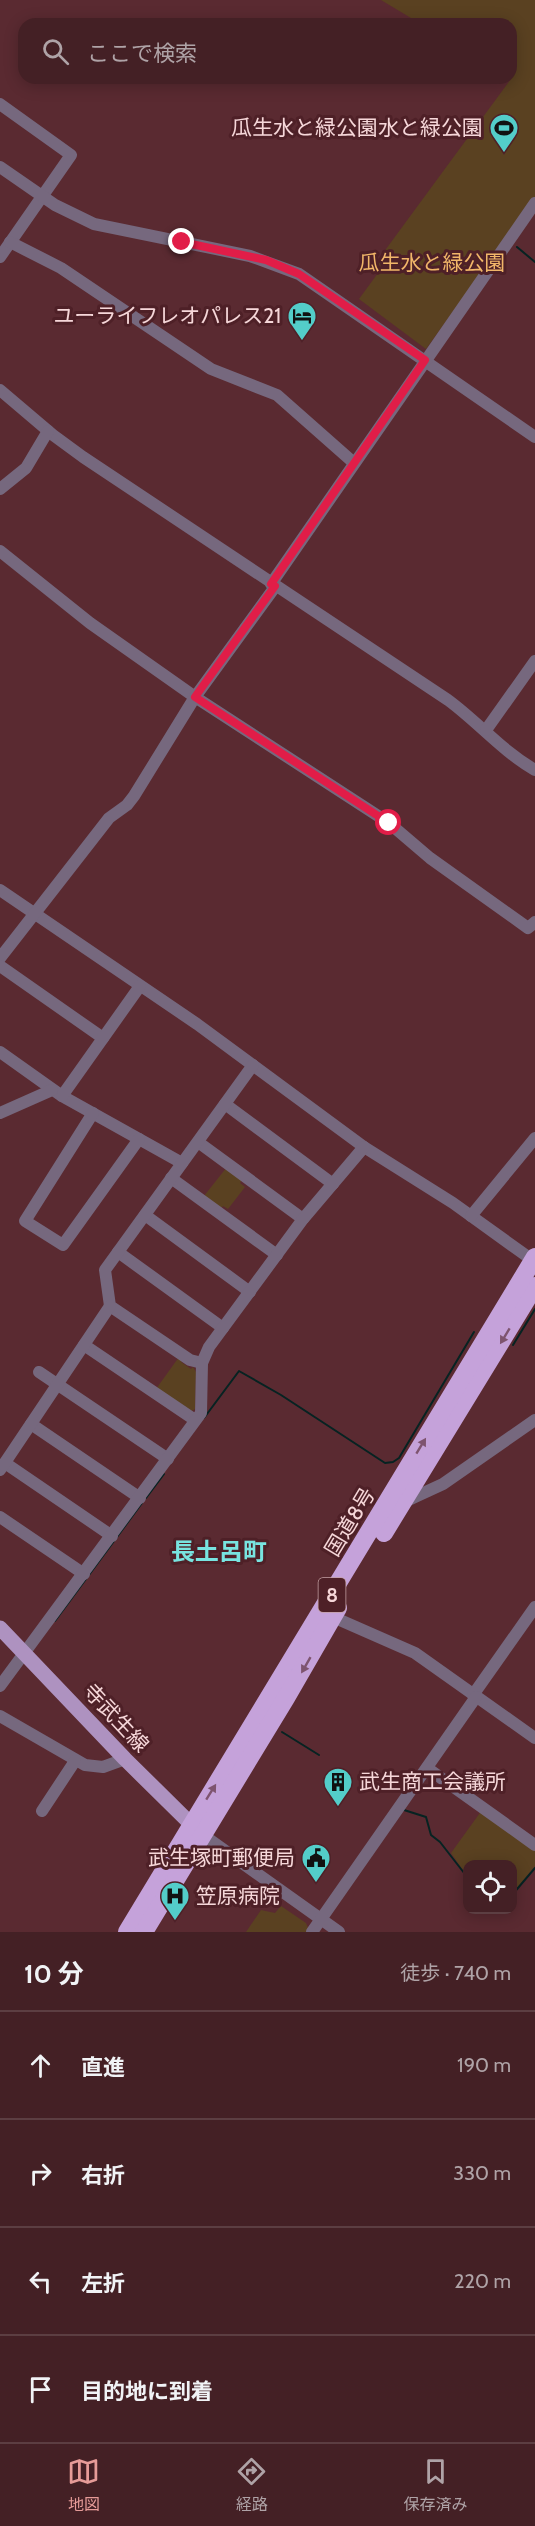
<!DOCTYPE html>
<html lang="ja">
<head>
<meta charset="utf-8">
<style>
	body { margin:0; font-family:Cabin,"Noto Sans JP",sans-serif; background:#4b282d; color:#f1f3f6 }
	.controls { position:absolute; right:18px; bottom:18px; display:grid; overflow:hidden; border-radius:12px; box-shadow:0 3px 15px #0003 }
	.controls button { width:54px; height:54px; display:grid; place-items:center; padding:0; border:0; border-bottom:2px solid #5c3e42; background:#442025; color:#f1f3f6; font:30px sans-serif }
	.stop { position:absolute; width:18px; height:18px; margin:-14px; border:4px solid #e11d48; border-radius:50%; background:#fff }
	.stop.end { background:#e11d48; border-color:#fff; box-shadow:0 2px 6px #0008 }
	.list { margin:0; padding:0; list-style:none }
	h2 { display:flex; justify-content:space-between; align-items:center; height:78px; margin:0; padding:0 24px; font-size:26px }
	h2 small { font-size:20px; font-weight:400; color:#afa3a7 }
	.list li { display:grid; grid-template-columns:39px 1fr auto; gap:18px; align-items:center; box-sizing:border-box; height:108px; padding:0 24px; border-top:2px solid #5c3e42 }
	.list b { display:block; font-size:22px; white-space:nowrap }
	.list em { font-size:20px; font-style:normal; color:#afa3a7 }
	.icon { flex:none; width:33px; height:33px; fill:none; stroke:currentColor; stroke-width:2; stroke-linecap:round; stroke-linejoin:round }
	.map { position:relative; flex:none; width:535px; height:1932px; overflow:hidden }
	.search { position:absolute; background:#442025; box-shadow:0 3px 15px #0003; left:18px; right:18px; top:18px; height:66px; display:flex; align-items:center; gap:15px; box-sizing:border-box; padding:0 21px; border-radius:18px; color:#afa3a7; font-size:22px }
	.sheet { height:510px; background:#442025 }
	nav { display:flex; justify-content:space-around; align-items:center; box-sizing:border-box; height:84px; border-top:2px solid #5c3e42; background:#442025; font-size:16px; color:#afa3a7 }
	nav a { display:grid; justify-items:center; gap:3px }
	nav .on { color:#e69b98 }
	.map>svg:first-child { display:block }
	.park { fill:#5a4121 }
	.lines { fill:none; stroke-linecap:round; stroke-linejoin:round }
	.stream { stroke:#062322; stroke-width:2 }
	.minor { stroke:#76687e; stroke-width:12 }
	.major { stroke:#ae92c0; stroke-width:15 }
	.highway { stroke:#c5a2da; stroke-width:18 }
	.oneway { fill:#7e546f }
	.route { stroke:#e11d48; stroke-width:8 }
	.labels { text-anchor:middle; stroke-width:6; stroke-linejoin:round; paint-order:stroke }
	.shield { fill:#4e2027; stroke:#c4a0a4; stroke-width:1.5 }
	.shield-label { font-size:20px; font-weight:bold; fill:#f6d7d9 }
	.poi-label { font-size:21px; fill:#f6d7d9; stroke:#4e2027; text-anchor:end }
	.park-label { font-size:21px; fill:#f1b669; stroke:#4e2027 }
	.street-label { font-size:21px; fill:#f6d7d9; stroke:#4e2027 }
	.quarter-label { font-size:24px; font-weight:bold; fill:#78e4e0; stroke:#4e2027 }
</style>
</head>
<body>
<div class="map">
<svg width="535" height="1932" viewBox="0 0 535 1932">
	<rect width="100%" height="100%" fill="#5a2a31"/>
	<!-- park -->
	<g class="park">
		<polygon points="381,0 535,0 535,198 426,349 359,299 381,269 375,264 511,79 511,24 421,24"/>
		<polygon points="227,1167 243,1179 240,1183 245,1187 228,1209 223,1206 221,1209 204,1196"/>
		<polygon points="179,1357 183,1360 181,1362 191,1369 193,1367 196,1372 195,1409 190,1412 156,1389"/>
		<polygon points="482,1810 535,1848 535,1866 513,1893 512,1864 468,1864 467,1876 451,1853"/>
		<polygon points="281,1906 306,1923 308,1928 306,1932 246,1932 261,1910 275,1913"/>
	</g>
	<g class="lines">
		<!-- stream -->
		<g class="stream">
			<polyline points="517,247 535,262"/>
			<polyline points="513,1345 535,1309"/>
			<polyline points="204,1418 239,1371 281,1395 385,1463 393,1462 399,1458 474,1332"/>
			<polyline points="146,1498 164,1474"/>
			<polyline points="55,1621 142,1503"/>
			<polyline points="282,1732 319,1755"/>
			<polyline points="404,1810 426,1817 431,1835 440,1842 468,1878"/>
			<polyline points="512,1895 535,1868"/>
		</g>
		<!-- minor -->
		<g class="minor">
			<polyline points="0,104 71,155 0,257"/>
			<polyline points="0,167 55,205 94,224 250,256 299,274 535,437"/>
			<polyline points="10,242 61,268 211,369 277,395 354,463"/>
			<path d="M0,390L53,435L83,457L448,700C478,722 502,751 535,770"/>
			<polyline points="0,489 26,468 48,431"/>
			<polyline points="0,551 90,623 195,697 389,823 430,858 528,928 535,922"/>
			<polyline points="271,584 535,203"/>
			<polyline points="486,730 535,661"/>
			<polyline points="0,890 197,1024 364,1147 453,1203 535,1262"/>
			<polyline points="0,958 109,818 127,805 134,796 195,697 275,587"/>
			<polyline points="0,966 103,1038"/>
			<polyline points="0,1052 62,1096 182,1163"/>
			<polyline points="62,1096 140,986"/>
			<polyline points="225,1104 333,1184"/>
			<polyline points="0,1113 52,1090"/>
			<polyline points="93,1113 25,1221 63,1245 139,1139"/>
			<polyline points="198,1142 303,1219"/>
			<polyline points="171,1178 277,1255"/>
			<polyline points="145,1215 250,1292"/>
			<polyline points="471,1216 535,1138"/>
			<polyline points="118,1252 223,1328"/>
			<polyline points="84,1345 195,1420"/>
			<polyline points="202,1363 190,1360 110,1306 105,1270 253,1065"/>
			<polyline points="39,1372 168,1459"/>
			<polyline points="31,1424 140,1498"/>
			<polyline points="5,1463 112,1536"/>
			<polyline points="0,1470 110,1306"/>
			<polyline points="404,1502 443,1484 535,1420"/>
			<polyline points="0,1517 84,1574"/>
			<polyline points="333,1617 415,1653 535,1738"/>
			<polyline points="0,1686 201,1413 202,1363 209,1347 303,1219 364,1147"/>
			<polyline points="473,1695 535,1607"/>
			<polyline points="0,1716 85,1765 103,1767 125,1759"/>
			<polyline points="427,1768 535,1845"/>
			<polyline points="42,1811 75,1761"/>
			<polyline points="203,1835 339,1932"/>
			<polyline points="312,1932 476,1697"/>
		</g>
		<!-- major -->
		<polyline class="major" points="0,1628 125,1759 199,1832"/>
		<!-- highway -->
		<g class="highway">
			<polyline points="384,1533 535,1286"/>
			<polyline points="127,1932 535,1257"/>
			<polyline points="144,1932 286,1698 338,1608"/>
		</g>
	</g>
	<!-- one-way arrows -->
	<defs><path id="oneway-solid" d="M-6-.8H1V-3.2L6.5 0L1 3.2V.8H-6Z" transform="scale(1.5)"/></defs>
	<g class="oneway">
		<use href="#oneway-solid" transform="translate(505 1336) rotate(121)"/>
		<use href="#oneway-solid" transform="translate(421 1446) rotate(-59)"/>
		<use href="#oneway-solid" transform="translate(306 1665) rotate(120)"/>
		<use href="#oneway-solid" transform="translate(211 1792) rotate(-58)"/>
	</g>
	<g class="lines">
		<!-- route -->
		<polyline class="route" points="182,242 266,260 299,274 425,360 271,584 275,586 195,697 389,823"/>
	</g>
	<!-- icons -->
	<defs>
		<g id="stadium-pin" transform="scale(1.5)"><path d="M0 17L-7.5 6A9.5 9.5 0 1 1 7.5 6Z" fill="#53cdc9" stroke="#4e2027"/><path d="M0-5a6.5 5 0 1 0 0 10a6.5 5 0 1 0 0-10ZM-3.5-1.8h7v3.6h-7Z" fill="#111"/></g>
		<g id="hotel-pin" transform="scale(1.5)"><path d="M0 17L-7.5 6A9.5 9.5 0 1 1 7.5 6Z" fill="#53cdc9" stroke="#4e2027"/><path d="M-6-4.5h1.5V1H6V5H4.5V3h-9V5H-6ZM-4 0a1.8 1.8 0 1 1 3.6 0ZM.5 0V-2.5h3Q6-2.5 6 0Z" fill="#111"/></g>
		<g id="building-pin" transform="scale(1.5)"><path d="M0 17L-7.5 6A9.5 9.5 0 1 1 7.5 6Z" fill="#53cdc9" stroke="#4e2027"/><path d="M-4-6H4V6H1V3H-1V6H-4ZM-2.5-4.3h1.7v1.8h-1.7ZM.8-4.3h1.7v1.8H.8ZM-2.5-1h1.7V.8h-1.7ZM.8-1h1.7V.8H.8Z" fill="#111"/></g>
		<g id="civic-pin" transform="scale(1.5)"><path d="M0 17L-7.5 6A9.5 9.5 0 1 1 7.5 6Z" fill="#53cdc9" stroke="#4e2027"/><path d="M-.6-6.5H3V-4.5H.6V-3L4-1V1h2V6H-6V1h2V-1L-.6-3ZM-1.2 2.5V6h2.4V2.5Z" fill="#111"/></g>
		<g id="hospital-pin" transform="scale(1.5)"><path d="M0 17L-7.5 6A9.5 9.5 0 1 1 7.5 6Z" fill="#53cdc9" stroke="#4e2027"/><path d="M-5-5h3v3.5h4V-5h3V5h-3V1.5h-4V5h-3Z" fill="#111"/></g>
	</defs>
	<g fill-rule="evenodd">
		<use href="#stadium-pin" x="504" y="128"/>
		<use href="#hotel-pin" x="302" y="316"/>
		<use href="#building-pin" x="338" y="1782"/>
		<use href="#civic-pin" x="316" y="1858"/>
		<use href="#hospital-pin" x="175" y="1896"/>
	</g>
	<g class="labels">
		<!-- shield labels -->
		<rect class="shield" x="318.5" y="1578" width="27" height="34" rx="4.5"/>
		<g class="shield-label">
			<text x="332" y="1602">8</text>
		</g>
		<!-- poi labels -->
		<g class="poi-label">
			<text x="483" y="135">瓜生水と緑公園水と緑公園</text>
			<text x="281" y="323">ユーライフレオパレス21</text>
			<text x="359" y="1789" text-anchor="start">武生商工会議所</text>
			<text x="295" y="1865">武生塚町郵便局</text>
			<text x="196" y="1903" text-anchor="start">笠原病院</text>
		</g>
		<!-- park labels -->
		<g class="park-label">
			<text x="432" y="270">瓜生水と緑公園</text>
		</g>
		<!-- street labels -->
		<g class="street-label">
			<text transform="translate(350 1522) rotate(-59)" y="7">国道8号</text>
			<text transform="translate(116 1718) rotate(47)" y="7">寺武生線</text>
		</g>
		<!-- quarter labels -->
		<g class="quarter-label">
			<text x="219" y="1560">長土呂町</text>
		</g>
	</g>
</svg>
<div class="controls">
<button><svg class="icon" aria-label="locate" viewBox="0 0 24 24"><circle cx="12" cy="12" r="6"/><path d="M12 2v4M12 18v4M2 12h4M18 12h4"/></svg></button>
</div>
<div class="stop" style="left:389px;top:823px"></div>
<div class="stop end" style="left:182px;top:242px"></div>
<div class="search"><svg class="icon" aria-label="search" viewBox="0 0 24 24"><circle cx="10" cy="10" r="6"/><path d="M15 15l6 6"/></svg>ここで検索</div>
</div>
<section class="sheet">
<h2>10 分<small>徒歩 · 740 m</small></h2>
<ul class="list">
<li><svg class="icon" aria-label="ahead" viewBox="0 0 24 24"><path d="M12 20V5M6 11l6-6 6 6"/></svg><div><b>直進</b></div><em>190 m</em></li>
<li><svg class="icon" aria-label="right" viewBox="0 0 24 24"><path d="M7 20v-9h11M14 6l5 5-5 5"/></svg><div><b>右折</b></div><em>330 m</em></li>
<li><svg class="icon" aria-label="left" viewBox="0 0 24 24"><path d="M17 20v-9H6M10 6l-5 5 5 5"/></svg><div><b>左折</b></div><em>220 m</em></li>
<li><svg class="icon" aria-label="arrive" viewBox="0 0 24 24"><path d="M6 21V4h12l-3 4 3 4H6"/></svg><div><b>目的地に到着</b></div></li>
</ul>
</section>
<nav>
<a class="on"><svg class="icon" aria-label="map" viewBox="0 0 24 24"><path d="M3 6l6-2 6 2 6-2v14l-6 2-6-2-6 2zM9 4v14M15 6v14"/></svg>地図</a>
<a><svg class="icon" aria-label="directions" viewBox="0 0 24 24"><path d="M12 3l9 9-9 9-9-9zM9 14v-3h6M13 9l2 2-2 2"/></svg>経路</a>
<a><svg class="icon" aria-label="saved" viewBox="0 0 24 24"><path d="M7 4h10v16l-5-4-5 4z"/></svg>保存済み</a>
</nav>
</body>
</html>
